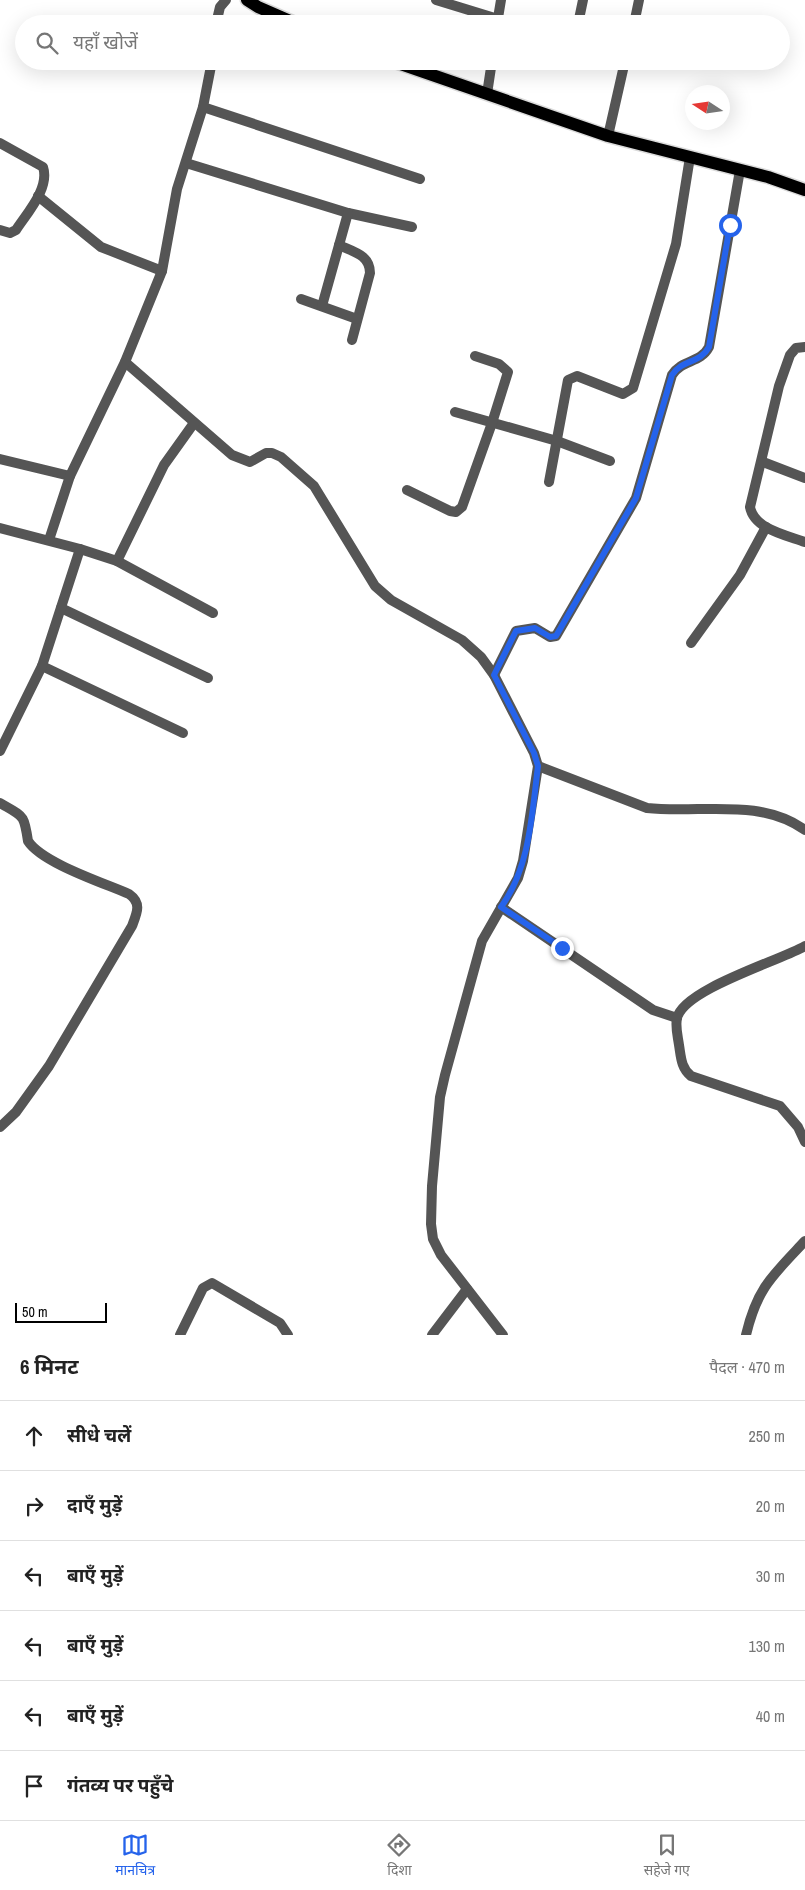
<!DOCTYPE html>
<html lang="hi">
<head>
<meta charset="utf-8">
<style>
	body { margin:0; font-family:"Archivo Narrow","Noto Sans Devanagari",sans-serif; background:#f2f2f2; color:#222 }
	.compass { position:absolute; left:685px; top:85px; width:45px; height:45px; border-radius:50%; background:#fff; box-shadow:0 5px 20px #0002; rotate:282deg }
	.scale { position:absolute; left:15px; bottom:12px; width:92px; box-sizing:border-box; padding-left:5px; border:2px solid #000; border-top:0; font-size:14px; line-height:18px; white-space:nowrap; color:#000; -webkit-text-stroke:4px #fff; paint-order:stroke }
	.stop { position:absolute; width:15px; height:15px; margin:-11px; border:4px solid #2563eb; border-radius:50%; background:#fff }
	.stop.end { background:#2563eb; border-color:#fff; box-shadow:0 1px 5px #0008 }
	.list { margin:0; padding:0; list-style:none }
	h2 { display:flex; justify-content:space-between; align-items:center; height:65px; margin:0; padding:0 20px; font-size:21px }
	h2 small { font-size:16px; font-weight:400; color:#767676 }
	.list li { display:grid; grid-template-columns:32px 1fr auto; gap:15px; align-items:center; box-sizing:border-box; height:70px; padding:0 20px; border-top:1px solid #e0e0e0 }
	.list b { display:block; font-size:19px; white-space:nowrap }
	.list em { font-size:16px; font-style:normal; color:#767676 }
	.icon { flex:none; width:28px; height:28px; fill:none; stroke:currentColor; stroke-width:2; stroke-linecap:round; stroke-linejoin:round }
	.map { position:relative; flex:none; width:805px; height:1335px; overflow:hidden }
	.search { position:absolute; background:#fff; box-shadow:0 5px 20px #0002; left:15px; right:15px; top:15px; height:55px; display:flex; align-items:center; gap:12px; box-sizing:border-box; padding:0 18px; border-radius:28px; color:#767676; font-size:19px }
	.sheet { height:485px; background:#fff }
	nav { display:flex; justify-content:space-around; align-items:center; box-sizing:border-box; height:70px; border-top:1px solid #e0e0e0; background:#fff; font-size:14px; color:#767676 }
	nav a { display:grid; justify-items:center; gap:2px }
	nav .on { color:#2563eb }
	.map>svg:first-child { display:block }
	.lines { fill:none; stroke-linecap:round; stroke-linejoin:round }
	.primary-casing { stroke:#dbdbdb; stroke-width:15 }
	.street { stroke:#555; stroke-width:10 }
	.primary { stroke:#000; stroke-width:12 }
	.route { stroke:#2563eb; stroke-width:6 }
</style>
</head>
<body>
<div class="map">
<svg width="805" height="1335" viewBox="0 0 805 1335">
	<rect width="100%" height="100%" fill="#fff"/>
	<g class="lines">
		<!-- primary casing -->
		<g class="primary-casing">
			<g id="primary">
				<polyline points="247,0 258,7 297,24"/>
				<polyline points="392,61 608,136 768,177 805,190"/>
			</g>
		</g>
		<!-- street -->
		<g class="street">
			<polyline points="436,0 498,19"/>
			<polyline points="216,24 220,7 226,0"/>
			<polyline points="497,24 501,0"/>
			<polyline points="578,24 583,0"/>
			<polyline points="634,24 639,0"/>
			<polyline points="487,94 492,61"/>
			<polyline points="203,107 420,179"/>
			<polyline points="608,136 625,61"/>
			<path d="M0,143L43,167C50,188 27,213 16,230L10,233L0,230"/>
			<polyline points="186,163 348,213 412,227"/>
			<polyline points="38,196 101,247 162,271"/>
			<path d="M339,245C354,252 370,255 370,273L352,340"/>
			<polyline points="301,299 357,319"/>
			<polyline points="322,306 348,213"/>
			<path d="M805,347L796,348L790,355L779,386L750,507C754,529 786,535 805,542"/>
			<polyline points="125,362 232,455 250,462 266,453 272,453 281,457 314,486 375,586 391,600 462,640 481,657 494,675 534,753 538,766 523,861 518,878 482,941 445,1075 440,1097 432,1186 431,1224 433,1239 441,1255 503,1335"/>
			<polyline points="455,412 557,441 610,461"/>
			<polyline points="0,459 70,476"/>
			<polyline points="763,462 805,478"/>
			<polyline points="549,482 568,380 577,376 623,394 633,388 676,244 690,157"/>
			<polyline points="407,490 450,511 456,512 462,507 492,423 508,372 499,364 475,356"/>
			<polyline points="0,528 80,549 117,561 213,613"/>
			<polyline points="49,540 70,476 125,362 162,271 177,189 203,107 212,61"/>
			<polyline points="117,561 164,465 194,423"/>
			<polyline points="61,608 208,678"/>
			<polyline points="691,643 740,575 766,527"/>
			<polyline points="42,666 183,733"/>
			<path d="M494,675L516,631L535,628L550,637L556,636L636,498L672,375C682,359 700,364 709,347L740,170"/>
			<polyline points="0,751 42,666 80,549"/>
			<path d="M538,766L647,808C699,814 759,797 805,830"/>
			<path d="M0,803C24,817 24,814 28,841C42,863 104,883 129,894C142,903 137,913 132,926L49,1066L16,1112L0,1127"/>
			<polyline points="501,907 653,1010 677,1018"/>
			<path d="M805,946C779,961 684,989 677,1018C675,1027 678,1037 679,1045C681,1057 681,1068 691,1076L780,1106L798,1127L805,1142"/>
			<polyline points="180,1335 203,1288 212,1283 280,1323 288,1335"/>
			<polyline points="432,1335 467,1289"/>
			<path d="M746,1335C757,1288 773,1275 805,1241"/>
		</g>
		<!-- primary -->
		<use href="#primary" class="primary"/>
	</g>
	<g class="lines">
		<!-- route -->
		<path class="route" d="M562,948L501,907C530,868 532,813 538,766L534,753L494,675L516,631L535,628L550,637L556,636L636,498L672,375C682,359 700,364 709,347L730,225"/>
	</g>
</svg>
<svg class="compass" viewBox="-18 -18 36 36"><path d="M0-13l5 13h-10z" fill="#e53935"/><path d="M0 13l5-13h-10z" fill="#767676"/></svg>
<div class="scale">50 m</div>
<div class="stop" style="left:730px;top:225px"></div>
<div class="stop end" style="left:562px;top:948px"></div>
<div class="search"><svg class="icon" aria-label="search" viewBox="0 0 24 24"><circle cx="10" cy="10" r="6"/><path d="M15 15l6 6"/></svg>यहाँ खोजें</div>
</div>
<section class="sheet">
<h2>6 मिनट<small>पैदल · 470 m</small></h2>
<ul class="list">
<li><svg class="icon" aria-label="ahead" viewBox="0 0 24 24"><path d="M12 20V5M6 11l6-6 6 6"/></svg><div><b>सीधे चलें</b></div><em>250 m</em></li>
<li><svg class="icon" aria-label="right" viewBox="0 0 24 24"><path d="M7 20v-9h11M14 6l5 5-5 5"/></svg><div><b>दाएँ मुड़ें</b></div><em>20 m</em></li>
<li><svg class="icon" aria-label="left" viewBox="0 0 24 24"><path d="M17 20v-9H6M10 6l-5 5 5 5"/></svg><div><b>बाएँ मुड़ें</b></div><em>30 m</em></li>
<li><svg class="icon" aria-label="left" viewBox="0 0 24 24"><path d="M17 20v-9H6M10 6l-5 5 5 5"/></svg><div><b>बाएँ मुड़ें</b></div><em>130 m</em></li>
<li><svg class="icon" aria-label="left" viewBox="0 0 24 24"><path d="M17 20v-9H6M10 6l-5 5 5 5"/></svg><div><b>बाएँ मुड़ें</b></div><em>40 m</em></li>
<li><svg class="icon" aria-label="arrive" viewBox="0 0 24 24"><path d="M6 21V4h12l-3 4 3 4H6"/></svg><div><b>गंतव्य पर पहुँचे</b></div></li>
</ul>
</section>
<nav>
<a class="on"><svg class="icon" aria-label="map" viewBox="0 0 24 24"><path d="M3 6l6-2 6 2 6-2v14l-6 2-6-2-6 2zM9 4v14M15 6v14"/></svg>मानचित्र</a>
<a><svg class="icon" aria-label="directions" viewBox="0 0 24 24"><path d="M12 3l9 9-9 9-9-9zM9 14v-3h6M13 9l2 2-2 2"/></svg>दिशा</a>
<a><svg class="icon" aria-label="saved" viewBox="0 0 24 24"><path d="M7 4h10v16l-5-4-5 4z"/></svg>सहेजे गए</a>
</nav>
</body>
</html>
